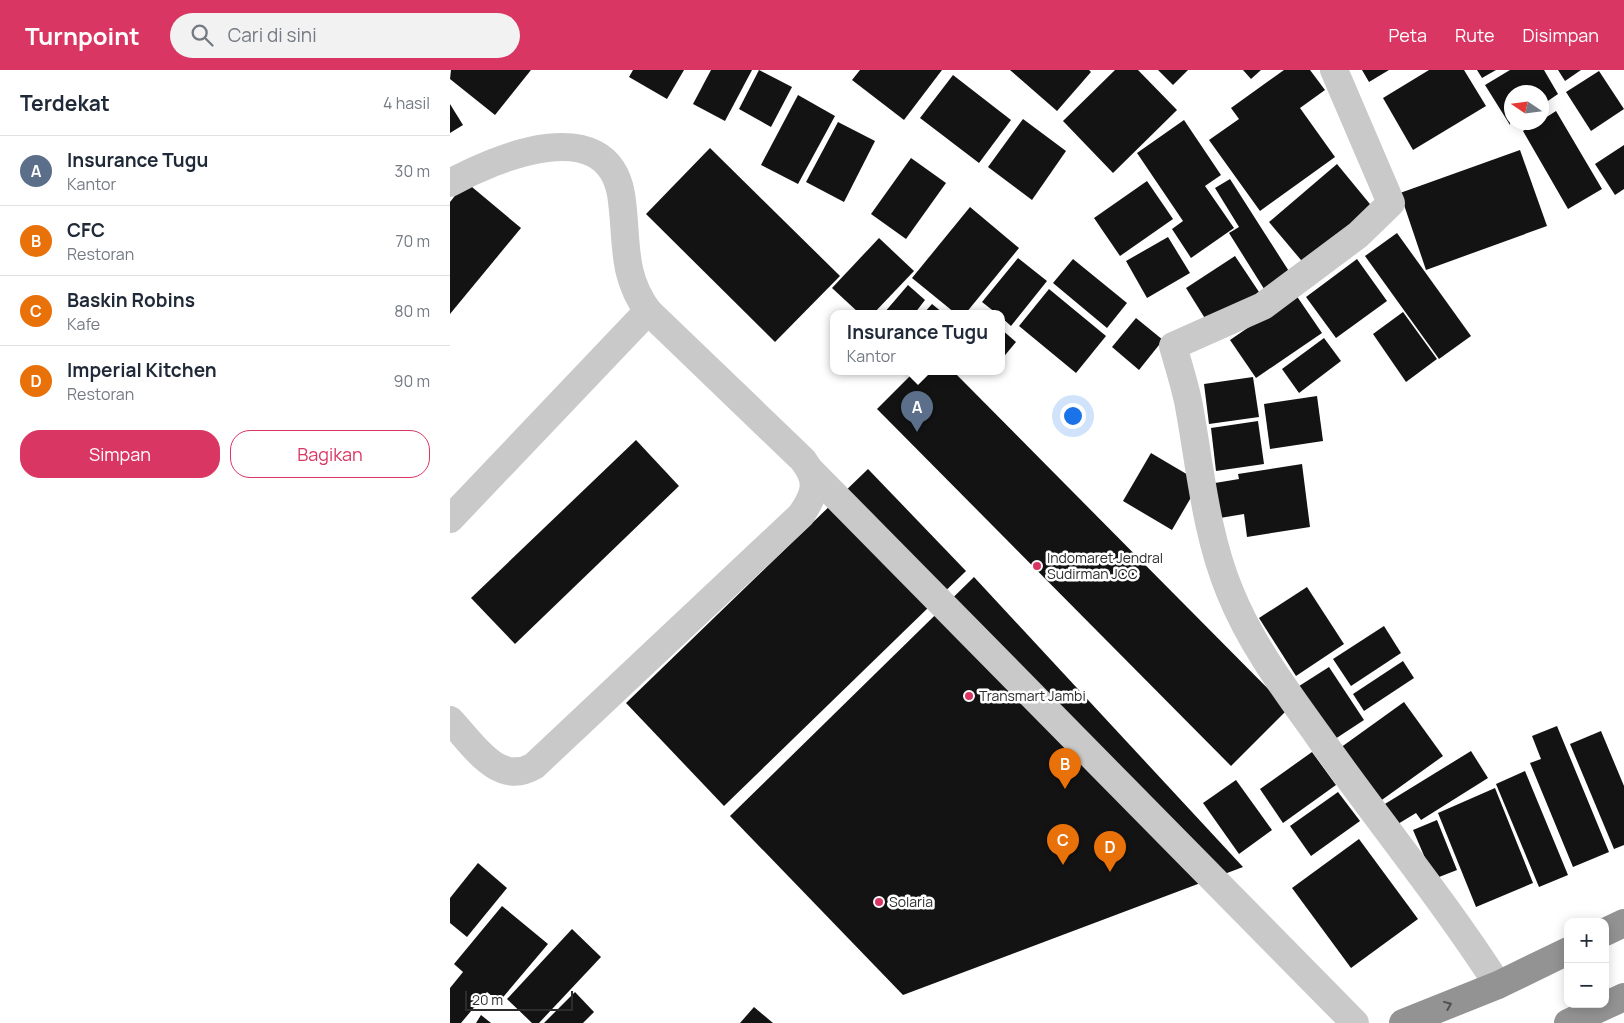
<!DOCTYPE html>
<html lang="id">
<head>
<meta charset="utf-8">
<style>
	body { margin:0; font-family:Manrope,sans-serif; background:#f2f2f3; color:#1f2937 }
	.controls { position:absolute; right:15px; bottom:15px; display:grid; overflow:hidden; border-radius:10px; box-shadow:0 2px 12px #0003 }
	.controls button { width:45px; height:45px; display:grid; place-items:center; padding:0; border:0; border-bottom:1px solid #e0e1e3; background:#fff; color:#1f2937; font:25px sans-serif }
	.compass { position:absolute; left:1054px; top:15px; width:45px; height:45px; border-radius:50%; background:#fff; box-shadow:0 2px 12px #0003; rotate:283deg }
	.scale { position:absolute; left:15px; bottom:12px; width:108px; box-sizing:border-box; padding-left:5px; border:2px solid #2c2c2c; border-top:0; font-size:14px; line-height:18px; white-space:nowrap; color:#2c2c2c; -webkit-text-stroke:4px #fff; paint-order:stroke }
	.you { position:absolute; left:622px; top:345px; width:18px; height:18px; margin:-12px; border:4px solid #fff; border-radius:50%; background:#1a73e8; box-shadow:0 0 0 8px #1a73e833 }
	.badge { display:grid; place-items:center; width:32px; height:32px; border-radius:50%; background:#da3663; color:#fff; font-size:16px; font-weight:700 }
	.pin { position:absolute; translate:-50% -41px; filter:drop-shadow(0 1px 2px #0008) }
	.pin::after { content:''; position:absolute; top:26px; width:18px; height:15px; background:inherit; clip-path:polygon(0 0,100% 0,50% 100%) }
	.popup { position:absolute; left:380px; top:240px; width:175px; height:65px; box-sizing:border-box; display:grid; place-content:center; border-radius:10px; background:#fff; filter:drop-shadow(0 1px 4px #0005); font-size:16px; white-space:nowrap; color:#747a83 }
	.popup b { font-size:19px; color:#1f2937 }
	.popup::after { content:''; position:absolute; left:50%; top:100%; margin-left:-10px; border:10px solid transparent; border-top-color:#fff }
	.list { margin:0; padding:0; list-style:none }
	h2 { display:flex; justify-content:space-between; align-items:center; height:65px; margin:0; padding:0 20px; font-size:21px }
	h2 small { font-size:16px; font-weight:400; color:#747a83 }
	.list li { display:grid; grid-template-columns:32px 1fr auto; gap:15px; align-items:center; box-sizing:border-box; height:70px; padding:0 20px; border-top:1px solid #e0e1e3 }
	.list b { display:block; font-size:19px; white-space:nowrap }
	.list p { margin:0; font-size:16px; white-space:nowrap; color:#747a83 }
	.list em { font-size:16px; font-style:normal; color:#747a83 }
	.actions { display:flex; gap:10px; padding:15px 20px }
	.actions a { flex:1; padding:11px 0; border:1px solid #da3663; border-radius:20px; text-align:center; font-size:18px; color:#da3663 }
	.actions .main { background:#da3663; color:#fff }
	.icon { flex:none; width:28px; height:28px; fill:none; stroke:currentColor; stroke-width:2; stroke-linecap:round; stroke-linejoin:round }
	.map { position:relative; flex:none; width:1174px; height:953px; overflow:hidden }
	header { display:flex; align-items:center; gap:30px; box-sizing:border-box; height:70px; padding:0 25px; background:#da3663; color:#fff }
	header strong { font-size:24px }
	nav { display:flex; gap:28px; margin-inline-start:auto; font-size:18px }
	.search { width:350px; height:45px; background:#f2f2f3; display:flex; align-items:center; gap:12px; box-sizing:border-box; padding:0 18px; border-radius:28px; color:#747a83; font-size:19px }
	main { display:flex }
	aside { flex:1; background:#fff }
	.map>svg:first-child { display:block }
	.building { fill:#131313 }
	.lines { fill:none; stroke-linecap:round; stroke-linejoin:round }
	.minor { stroke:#c9c9c9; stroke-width:28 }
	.highway { stroke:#939393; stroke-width:28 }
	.oneway { stroke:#505050 }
	.poi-dot { fill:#da3663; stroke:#fff; stroke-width:2 }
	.labels { text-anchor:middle; stroke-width:5; stroke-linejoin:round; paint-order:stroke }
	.poi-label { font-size:14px; fill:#2c2c2c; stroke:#fff; text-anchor:start }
</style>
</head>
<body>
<header>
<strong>Turnpoint</strong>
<div class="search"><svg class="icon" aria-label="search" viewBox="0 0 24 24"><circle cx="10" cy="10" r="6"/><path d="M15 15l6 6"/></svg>Cari di sini</div>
<nav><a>Peta</a><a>Rute</a><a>Disimpan</a></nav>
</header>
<main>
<aside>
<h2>Terdekat<small>4 hasil</small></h2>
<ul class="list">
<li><span class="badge" style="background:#5c6f8a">A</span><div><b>Insurance Tugu</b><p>Kantor</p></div><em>30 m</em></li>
<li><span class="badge" style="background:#e8710a">B</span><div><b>CFC</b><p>Restoran</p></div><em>70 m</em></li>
<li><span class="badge" style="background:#e8710a">C</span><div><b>Baskin Robins</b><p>Kafe</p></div><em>80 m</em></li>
<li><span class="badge" style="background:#e8710a">D</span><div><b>Imperial Kitchen</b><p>Restoran</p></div><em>90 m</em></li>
</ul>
<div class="actions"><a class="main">Simpan</a><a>Bagikan</a></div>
</aside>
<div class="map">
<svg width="1174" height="953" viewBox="0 0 1174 953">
	<rect width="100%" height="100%" fill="#fff"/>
	<!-- building -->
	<g class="building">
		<polygon points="1,0 81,0 45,45 0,9"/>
		<polygon points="183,0 234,0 217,29 179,7"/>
		<polygon points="261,0 302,0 275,51 243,34"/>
		<polygon points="309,0 342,17 321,57 289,39"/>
		<polygon points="410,0 492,0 454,50 402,10"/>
		<polygon points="560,0 639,0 641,2 607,41"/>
		<polygon points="665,0 688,0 727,40 663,103 613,51"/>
		<polygon points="708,0 738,0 723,15"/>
		<polygon points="793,0 811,0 801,9"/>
		<polygon points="834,0 860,0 875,20 850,38 885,87 810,141 759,70 789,49 781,38"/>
		<polygon points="912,0 939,0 919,12"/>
		<polygon points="979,0 1014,0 1036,36 963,80 933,28"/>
		<polygon points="1027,0 1046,0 1032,8"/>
		<polygon points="1060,0 1094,0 1108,24 1092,35 1092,22 1062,22 1060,55 1035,15"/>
		<polygon points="1108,0 1131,0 1115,11"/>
		<polygon points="1149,1 1174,39 1141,61 1116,22"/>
		<polygon points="503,5 561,50 529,93 470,48"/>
		<polygon points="348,25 385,46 348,114 311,95"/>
		<polygon points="0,34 13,55 0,63"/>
		<polygon points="1106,41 1152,119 1118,139 1073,61 1087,52 1092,52 1092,50"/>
		<polygon points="573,49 616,81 582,130 538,97"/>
		<polygon points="734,50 771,105 755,116 784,158 741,188 722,159 733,151 687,83"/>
		<polygon points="388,52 425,71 394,132 356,112"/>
		<polygon points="1174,75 1174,119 1165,125 1145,94"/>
		<polygon points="260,78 390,206 325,272 196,144"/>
		<polygon points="1070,80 1097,156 976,200 950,123"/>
		<polygon points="461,88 496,113 456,169 421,144"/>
		<polygon points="887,94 924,139 856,196 819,152"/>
		<polygon points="780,109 842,206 816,222 779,163 789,157 765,118"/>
		<polygon points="697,111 723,149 670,186 644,148"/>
		<polygon points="16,112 71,158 0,244 0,132"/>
		<polygon points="520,137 569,178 516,243 505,243 462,208"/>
		<polygon points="947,163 1021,266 989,289 915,186"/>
		<polygon points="718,167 740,203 697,228 676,191"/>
		<polygon points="429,168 464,201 424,243 409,243 382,218"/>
		<polygon points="785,186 811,225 761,258 736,218"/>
		<polygon points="568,188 597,211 561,256 551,247 551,243 546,243 532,232"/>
		<polygon points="623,189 677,233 657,258 603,213"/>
		<polygon points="907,189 937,231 886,268 856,227"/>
		<polygon points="458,215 475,230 465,243 434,243"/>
		<polygon points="599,219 656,266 626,303 569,256"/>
		<polygon points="846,225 872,263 806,308 780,270"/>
		<polygon points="482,234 493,243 474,243"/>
		<polygon points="953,242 987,289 956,312 923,264"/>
		<polygon points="686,248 713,270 689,300 662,277"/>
		<polygon points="551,259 566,272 551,290"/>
		<polygon points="874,268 891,291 849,323 832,299"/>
		<polygon points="465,301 503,301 838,639 781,696 427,339"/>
		<polygon points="803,307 809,347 759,354 754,314"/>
		<polygon points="867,326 873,371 820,379 814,334"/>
		<polygon points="808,351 814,394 766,401 761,358"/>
		<polygon points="186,370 229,416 65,574 21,528"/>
		<polygon points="701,383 750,412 722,460 673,431"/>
		<polygon points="852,394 860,457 797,467 794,444 770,448 765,413 789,409 788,404"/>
		<polygon points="418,399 516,501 274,736 176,633"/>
		<polygon points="524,507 793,797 453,925 280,746"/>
		<polygon points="857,517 894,574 846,606 809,548"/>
		<polygon points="934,556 951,583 901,616 883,589"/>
		<polygon points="953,591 964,608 914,641 903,624"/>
		<polygon points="879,597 914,650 882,671 846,618"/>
		<polygon points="954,632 993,686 929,732 890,678"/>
		<polygon points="1107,656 1159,782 1123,797 1080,693 1091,689 1082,666"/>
		<polygon points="1151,661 1174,716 1174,775 1164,779 1120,674"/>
		<polygon points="1021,681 1038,708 971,750 966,743 943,757 930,737"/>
		<polygon points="862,682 886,715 833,753 810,719"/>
		<polygon points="1075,701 1118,805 1089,817 1046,714"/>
		<polygon points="786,710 822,760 789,784 753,733"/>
		<polygon points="1045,718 1083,813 1026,837 988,743"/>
		<polygon points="888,722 910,751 861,786 840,756"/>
		<polygon points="987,750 1007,800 984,809 963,760"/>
		<polygon points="909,769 968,849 901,898 842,818"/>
		<polygon points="28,793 57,818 17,867 0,853 0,828"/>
		<polygon points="52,836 98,874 49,932 37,922 11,953 0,953 0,918 13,902 4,894"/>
		<polygon points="122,859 151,887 89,953 82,953 57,929"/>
		<polygon points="125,922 144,942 133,953 94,953"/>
		<polygon points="304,937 323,953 290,953"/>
		<polygon points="31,945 41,953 26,953"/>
	</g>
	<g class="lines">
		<!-- minor -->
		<g class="minor">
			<path d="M884,0L941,133L908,165L813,236L723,276C728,294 734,312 738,331C750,394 755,462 780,522C801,574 834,618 867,664C926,748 992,828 1048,915"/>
			<path d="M0,113C45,88 156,41 171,124C178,168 170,203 198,241L353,390C369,411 366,423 351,445L84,696C48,717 23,674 0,650"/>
			<polyline points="362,402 905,953"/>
			<polyline points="0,449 198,241"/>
		</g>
		<!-- highway -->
		<g class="highway">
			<polyline points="1155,862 1174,853"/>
			<polyline points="953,953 1048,915 1118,881"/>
			<polyline points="1118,953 1174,927"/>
		</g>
	</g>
	<!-- one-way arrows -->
	<defs><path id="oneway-chevron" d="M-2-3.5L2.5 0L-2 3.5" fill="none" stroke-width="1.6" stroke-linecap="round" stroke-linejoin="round" transform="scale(1.25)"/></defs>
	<use class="oneway" href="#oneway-chevron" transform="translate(998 935) rotate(-22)"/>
	<!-- markers -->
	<g class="poi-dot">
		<circle cx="587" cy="496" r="5"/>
		<circle cx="519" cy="626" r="5"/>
		<circle cx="429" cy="832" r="5"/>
	</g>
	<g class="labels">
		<!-- poi labels -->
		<g class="poi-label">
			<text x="597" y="493">Indomaret Jendral<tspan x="597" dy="16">Sudirman JCC</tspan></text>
			<text x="529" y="631">Transmart Jambi</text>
			<text x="439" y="837">Solaria</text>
		</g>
	</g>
</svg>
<div class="controls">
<button>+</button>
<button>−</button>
</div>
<svg class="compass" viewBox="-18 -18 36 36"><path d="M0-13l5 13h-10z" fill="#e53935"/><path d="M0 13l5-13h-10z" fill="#747a83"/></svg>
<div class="scale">20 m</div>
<div class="you"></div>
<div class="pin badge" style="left:467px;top:362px;background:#5c6f8a">A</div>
<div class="popup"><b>Insurance Tugu</b>Kantor</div>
<div class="pin badge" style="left:615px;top:719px;background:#e8710a">B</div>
<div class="pin badge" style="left:613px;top:795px;background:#e8710a">C</div>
<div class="pin badge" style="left:660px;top:802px;background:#e8710a">D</div>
</div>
</main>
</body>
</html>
